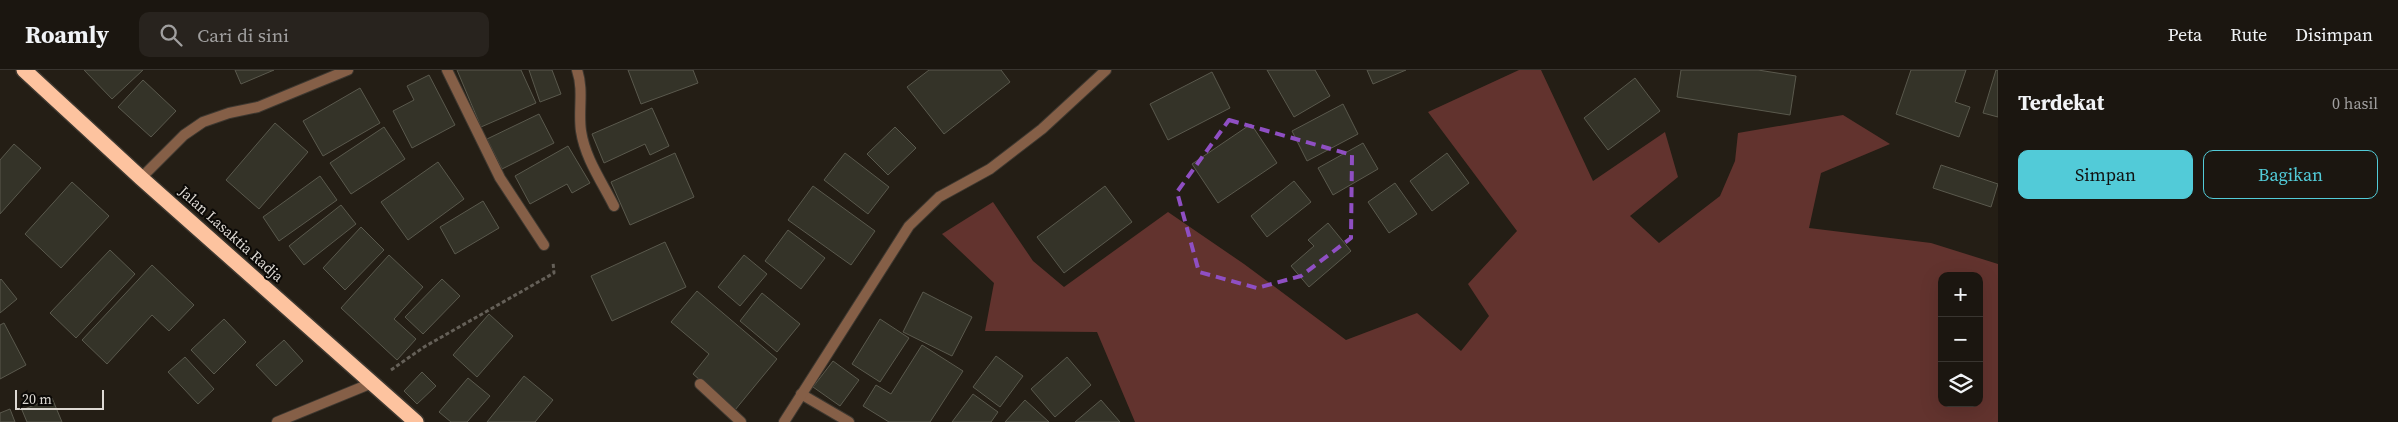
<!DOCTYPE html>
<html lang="id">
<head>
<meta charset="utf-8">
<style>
	body { margin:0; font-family:"Source Serif 4",serif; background:#28231e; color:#f1f3f6 }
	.controls { position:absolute; right:15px; bottom:15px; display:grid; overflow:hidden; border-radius:10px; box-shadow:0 5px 20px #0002 }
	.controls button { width:45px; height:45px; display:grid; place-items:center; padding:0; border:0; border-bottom:1px solid #393530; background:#1b1610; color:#f1f3f6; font:25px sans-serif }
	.scale { position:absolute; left:15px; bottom:12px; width:89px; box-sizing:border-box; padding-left:5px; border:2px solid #ddd9d3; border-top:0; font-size:14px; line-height:18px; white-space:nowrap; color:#ddd9d3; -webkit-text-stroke:4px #0b0906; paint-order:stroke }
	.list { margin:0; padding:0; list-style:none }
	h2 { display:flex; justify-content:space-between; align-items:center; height:65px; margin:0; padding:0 20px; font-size:21px }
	h2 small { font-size:16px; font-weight:400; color:#a09f9f }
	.actions { display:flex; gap:10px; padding:15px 20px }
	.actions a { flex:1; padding:11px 0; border:1px solid #52cbd8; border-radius:10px; text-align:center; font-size:18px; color:#52cbd8 }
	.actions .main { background:#52cbd8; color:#111 }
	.icon { flex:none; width:28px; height:28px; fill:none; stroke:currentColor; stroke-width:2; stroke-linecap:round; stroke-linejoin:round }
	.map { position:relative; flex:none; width:1998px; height:352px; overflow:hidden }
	header { display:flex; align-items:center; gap:30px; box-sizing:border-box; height:70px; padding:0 25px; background:#1b1610; border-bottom:1px solid #393530 }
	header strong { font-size:24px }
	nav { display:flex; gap:28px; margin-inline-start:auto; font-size:18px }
	.search { width:350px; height:45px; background:#28231e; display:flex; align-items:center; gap:12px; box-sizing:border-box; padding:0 18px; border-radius:10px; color:#a09f9f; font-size:19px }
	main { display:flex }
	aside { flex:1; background:#1b1610 }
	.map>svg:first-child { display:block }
	.green { fill:#62332e; fill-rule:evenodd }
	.building { fill:#343328; stroke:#5a594d }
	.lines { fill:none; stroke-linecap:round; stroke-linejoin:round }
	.street-casing { stroke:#3e3830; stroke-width:12 }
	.highway-casing { stroke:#3e3830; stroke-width:18 }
	.path { stroke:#656058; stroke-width:3; stroke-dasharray:4 2.5; stroke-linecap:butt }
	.street { stroke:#855f47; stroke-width:10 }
	.highway { stroke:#fdc39f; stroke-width:15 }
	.marked { fill:none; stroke:#8f4fc3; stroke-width:4; stroke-dasharray:10 6; stroke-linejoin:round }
	.labels { text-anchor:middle; stroke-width:4; stroke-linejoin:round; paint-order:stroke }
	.street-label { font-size:15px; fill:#ddd9d3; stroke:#0b0906 }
</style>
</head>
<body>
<header>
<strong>Roamly</strong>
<div class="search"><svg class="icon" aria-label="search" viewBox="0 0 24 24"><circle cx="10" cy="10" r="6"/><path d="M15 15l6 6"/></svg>Cari di sini</div>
<nav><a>Peta</a><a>Rute</a><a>Disimpan</a></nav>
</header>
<main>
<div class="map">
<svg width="1998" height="352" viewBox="0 0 1998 352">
	<rect width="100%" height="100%" fill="#241e15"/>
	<!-- green -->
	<path class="green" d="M1519,0H1541L1593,111L1665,62L1678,107L1630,146L1659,173L1720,126L1735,91L1738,63L1843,45L1890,74L1821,103L1809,158L1931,173L1998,194V352H1135L1097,262L985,261L994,213L942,164L993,132L1033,191L1064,217L1168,142L1244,194L1346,270L1417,243L1461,281L1489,246L1468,214L1517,161L1428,42ZM1942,206H1979V333H1942Z"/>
	<!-- building -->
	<g class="building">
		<polygon points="84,0 143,0 112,29"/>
		<polygon points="235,0 274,0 241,14"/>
		<polygon points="457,0 521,0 536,33 481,57"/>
		<polygon points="529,0 552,0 561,24 540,32"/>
		<polygon points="628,0 693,0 698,13 641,34"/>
		<polygon points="929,0 1001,0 1010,12 944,64 907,17"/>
		<polygon points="1267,0 1315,0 1330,26 1294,47"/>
		<polygon points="1367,0 1406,0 1373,14"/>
		<polygon points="1681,0 1758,0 1796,6 1790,45 1677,27"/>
		<polygon points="1911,0 1966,0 1955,32 1970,37 1959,67 1896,44"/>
		<polygon points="1996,0 1998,0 1998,47 1983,43"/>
		<polygon points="1212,2 1230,38 1168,70 1150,34"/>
		<polygon points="429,5 455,55 412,78 393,41 414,30 407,16"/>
		<polygon points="1635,8 1660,41 1608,80 1584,48"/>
		<polygon points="143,10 176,41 151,67 118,37"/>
		<polygon points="360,18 380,53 323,86 303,51"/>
		<polygon points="1343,34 1358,64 1307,91 1292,61"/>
		<polygon points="652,38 669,76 650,85 645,74 604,93 592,64"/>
		<polygon points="539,44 554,73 502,99 487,69"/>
		<polygon points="275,53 308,82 259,139 226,110"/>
		<polygon points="1251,54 1277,93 1218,133 1192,94"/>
		<polygon points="384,57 405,89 351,124 330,93"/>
		<polygon points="895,57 916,78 888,105 867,84"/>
		<polygon points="1363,73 1378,99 1333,125 1318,98"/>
		<polygon points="14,74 41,98 0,144 0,90"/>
		<polygon points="568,76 590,113 572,123 567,114 530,134 515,106"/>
		<polygon points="675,83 694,127 630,155 611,112"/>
		<polygon points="845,83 889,117 868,144 824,110"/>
		<polygon points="1447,83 1469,113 1432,141 1410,111"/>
		<polygon points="438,92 464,129 408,170 381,132"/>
		<polygon points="1941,95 1998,114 1991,137 1933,118"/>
		<polygon points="320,106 337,130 279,171 263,147"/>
		<polygon points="1294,111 1311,132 1267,167 1251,146"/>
		<polygon points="72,112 109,146 61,198 25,164"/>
		<polygon points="1395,113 1417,144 1389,163 1368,132"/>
		<polygon points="813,116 875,161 851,195 788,150"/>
		<polygon points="1105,116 1132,152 1064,203 1037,167"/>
		<polygon points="483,131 499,158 455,184 440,157"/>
		<polygon points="341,135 356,154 304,195 289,176"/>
		<polygon points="1328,153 1351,181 1309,217 1291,196 1314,176 1308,170"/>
		<polygon points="361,157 384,180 345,220 323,198"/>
		<polygon points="788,160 825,188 801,219 765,191"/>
		<polygon points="665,172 686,217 612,251 591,206"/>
		<polygon points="110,180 135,204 76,268 50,243"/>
		<polygon points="389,185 423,217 394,249 416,269 397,290 341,238"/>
		<polygon points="744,185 767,204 740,236 718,217"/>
		<polygon points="152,195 194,235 169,261 152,245 107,294 82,270"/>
		<polygon points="1,209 17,229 0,243 0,210"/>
		<polygon points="442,209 460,226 423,264 405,247"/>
		<polygon points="697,221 777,289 735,340 693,304 709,284 671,252"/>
		<polygon points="923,222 972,247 952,286 903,262"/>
		<polygon points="762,223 800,254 777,282 740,251"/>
		<polygon points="489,244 513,266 477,307 453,285"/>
		<polygon points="224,249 246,272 214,304 191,280"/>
		<polygon points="880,249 909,268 880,312 852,294"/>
		<polygon points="4,253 26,295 0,309 0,255"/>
		<polygon points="284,270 303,291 276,316 256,295"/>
		<polygon points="922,275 963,301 930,352 889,352 863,336 876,315 891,324"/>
		<polygon points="996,286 1023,306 1000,337 973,317"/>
		<polygon points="185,287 214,319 198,334 168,302"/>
		<polygon points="1067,287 1091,315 1055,347 1031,319"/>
		<polygon points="833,291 859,310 840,336 813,317"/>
		<polygon points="422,302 436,316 417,334 404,321"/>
		<polygon points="524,306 553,330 535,352 487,352"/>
		<polygon points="468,308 490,326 467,352 451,352 439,342"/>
		<polygon points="973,324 998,342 991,352 952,352"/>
		<polygon points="52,328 62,352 27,352 22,340"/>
		<polygon points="1025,330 1049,352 1005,352"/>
		<polygon points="1101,330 1120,352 1075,352"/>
		<polygon points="10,339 15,352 0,352 0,343"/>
	</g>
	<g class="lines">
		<!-- street casing -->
		<g class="street-casing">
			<g id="street">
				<polyline points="447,0 500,108 544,175"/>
				<path d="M577,0C584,20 578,41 581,61C585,88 602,112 614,136"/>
				<polyline points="141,108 184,65 203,52 229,43 258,37 348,0"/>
				<polyline points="700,314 741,352"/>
				<polyline points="801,324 849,352"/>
				<polyline points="277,352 372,313"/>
				<polyline points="784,352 909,156 939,127 990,99 1042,59 1106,0"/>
			</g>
		</g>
		<!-- highway casing -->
		<g class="highway-casing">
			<polyline id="highway" points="24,0 141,108 416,352"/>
		</g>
		<!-- path -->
		<polyline class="path" points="391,300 424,277 554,203 553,192"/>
		<!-- street -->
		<use href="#street" class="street"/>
		<!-- highway -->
		<use href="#highway" class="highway"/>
	</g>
	<!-- marked area -->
	<path class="marked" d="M1229,50L1352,85L1351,168L1301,206L1257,218L1199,202L1177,122Z"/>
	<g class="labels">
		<!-- street labels -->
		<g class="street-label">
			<text transform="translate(231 164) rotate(42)" y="5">Jalan Lasaktia Radja</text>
		</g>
	</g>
</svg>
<div class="controls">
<button>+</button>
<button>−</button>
<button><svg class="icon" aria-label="layers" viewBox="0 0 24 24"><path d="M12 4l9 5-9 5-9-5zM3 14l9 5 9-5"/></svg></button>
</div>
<div class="scale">20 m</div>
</div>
<aside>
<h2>Terdekat<small>0 hasil</small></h2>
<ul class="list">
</ul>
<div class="actions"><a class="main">Simpan</a><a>Bagikan</a></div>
</aside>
</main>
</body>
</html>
